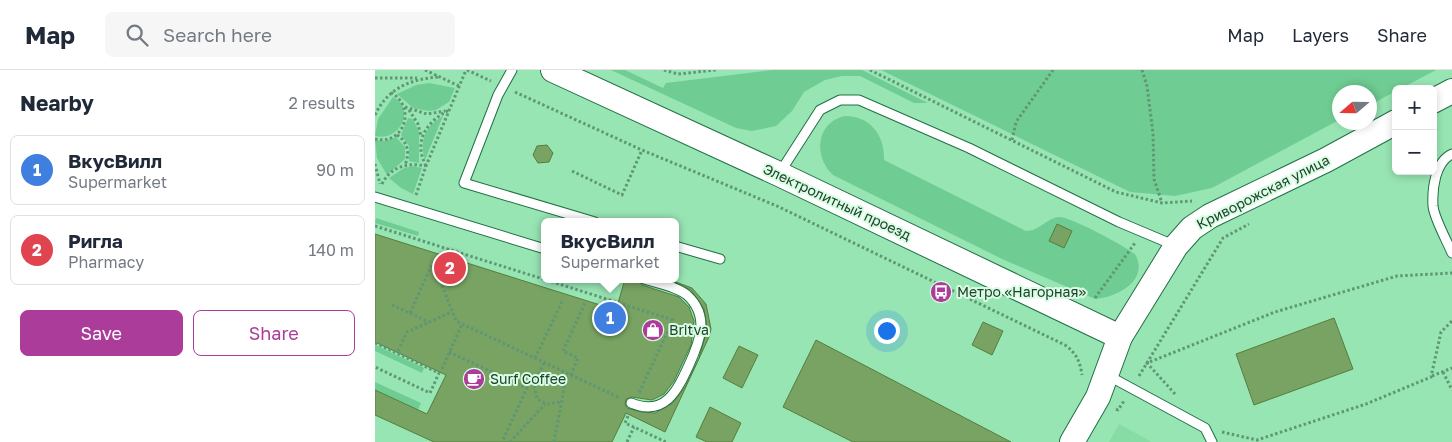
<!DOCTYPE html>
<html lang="en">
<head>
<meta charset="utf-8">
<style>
	body { margin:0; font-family:"Golos Text",sans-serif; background:#f6f6f7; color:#1f2937 }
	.controls { position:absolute; right:15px; top:15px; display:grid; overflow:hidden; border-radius:8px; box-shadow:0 2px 8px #0003 }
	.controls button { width:45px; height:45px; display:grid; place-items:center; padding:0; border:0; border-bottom:1px solid #e0e1e3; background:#fff; color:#1f2937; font:25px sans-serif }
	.compass { position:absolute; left:957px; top:15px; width:45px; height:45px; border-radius:50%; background:#fff; box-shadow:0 2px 8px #0003; rotate:250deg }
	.you { position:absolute; left:511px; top:260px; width:18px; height:18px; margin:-12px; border:4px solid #fff; border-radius:50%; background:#1a73e8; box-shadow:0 0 0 8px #1a73e833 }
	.badge { display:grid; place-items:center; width:32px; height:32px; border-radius:50%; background:#ac3c99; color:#fff; font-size:16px; font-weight:700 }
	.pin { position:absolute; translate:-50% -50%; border:2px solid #fff; box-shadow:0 1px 5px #0006 }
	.popup { position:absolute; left:166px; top:148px; width:138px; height:65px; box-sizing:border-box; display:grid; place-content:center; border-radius:8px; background:#fff; filter:drop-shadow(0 1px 4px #0005); font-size:16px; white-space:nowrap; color:#747a83 }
	.popup b { font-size:19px; color:#1f2937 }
	.popup::after { content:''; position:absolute; left:50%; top:100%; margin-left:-10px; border:10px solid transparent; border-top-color:#fff }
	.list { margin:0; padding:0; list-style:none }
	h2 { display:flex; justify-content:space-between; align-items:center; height:65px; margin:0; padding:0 20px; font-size:21px }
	h2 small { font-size:16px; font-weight:400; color:#747a83 }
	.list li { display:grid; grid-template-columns:32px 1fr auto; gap:15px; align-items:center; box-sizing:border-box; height:70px; margin:0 10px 10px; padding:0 10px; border:1px solid #e0e1e3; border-radius:8px }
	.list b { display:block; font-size:19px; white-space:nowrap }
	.list p { margin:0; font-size:16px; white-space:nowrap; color:#747a83 }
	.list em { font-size:16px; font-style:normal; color:#747a83 }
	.actions { display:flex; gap:10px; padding:15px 20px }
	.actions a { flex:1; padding:11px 0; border:1px solid #ac3c99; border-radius:8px; text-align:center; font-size:18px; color:#ac3c99 }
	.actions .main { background:#ac3c99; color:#fff }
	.icon { flex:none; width:28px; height:28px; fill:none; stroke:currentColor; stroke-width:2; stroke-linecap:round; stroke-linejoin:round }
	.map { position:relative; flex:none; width:1077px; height:372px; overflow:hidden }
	header { display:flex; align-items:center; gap:30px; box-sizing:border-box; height:70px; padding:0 25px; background:#fff; border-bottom:1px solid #e0e1e3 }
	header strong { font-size:24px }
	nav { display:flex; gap:28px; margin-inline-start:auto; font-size:18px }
	.search { width:350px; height:45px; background:#f6f6f7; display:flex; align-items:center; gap:12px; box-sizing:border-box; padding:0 18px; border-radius:8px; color:#747a83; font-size:19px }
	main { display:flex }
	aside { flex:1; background:#fff }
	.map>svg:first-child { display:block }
	.built { fill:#87dca6 }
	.green { fill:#6fcd93 }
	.building { fill:#78a362; stroke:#557e3e }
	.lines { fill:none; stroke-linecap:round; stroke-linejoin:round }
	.lane-casing { stroke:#207045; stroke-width:11 }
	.secondary-casing { stroke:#207045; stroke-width:26 }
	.path { stroke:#5f9774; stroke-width:3; stroke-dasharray:2.5 2.5; stroke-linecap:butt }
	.lane { stroke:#fff; stroke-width:9 }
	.secondary { stroke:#fff; stroke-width:24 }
	.labels { text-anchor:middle; stroke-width:4; stroke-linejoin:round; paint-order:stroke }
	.street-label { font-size:14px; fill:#21402d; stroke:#d7fde3 }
	.poi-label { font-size:14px; fill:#21402d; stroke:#d7fde3; text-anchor:start }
</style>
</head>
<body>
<header>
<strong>Map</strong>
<div class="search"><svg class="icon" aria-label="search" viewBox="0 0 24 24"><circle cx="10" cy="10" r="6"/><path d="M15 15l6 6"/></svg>Search here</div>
<nav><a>Map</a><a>Layers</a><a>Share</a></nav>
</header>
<main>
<aside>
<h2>Nearby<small>2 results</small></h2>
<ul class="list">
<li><span class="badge" style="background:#3f7fe0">1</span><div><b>ВкусВилл</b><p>Supermarket</p></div><em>90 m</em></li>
<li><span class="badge" style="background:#e0444e">2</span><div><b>Ригла</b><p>Pharmacy</p></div><em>140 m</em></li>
</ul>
<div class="actions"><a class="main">Save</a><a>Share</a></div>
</aside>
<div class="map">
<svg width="1077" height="372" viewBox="0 0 1077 372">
	<rect width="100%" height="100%" fill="#98e5b4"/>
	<!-- built -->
	<polygon class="built" points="744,354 777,372 734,372"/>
	<!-- green -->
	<g class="green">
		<polygon points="236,0 250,0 288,18 291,13 398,0 487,0 553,33 539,33 485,6 467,6 450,10 429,22 417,41 401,56 377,61 361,58"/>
		<polygon points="506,0 1061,0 1025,19 1021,19 1021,21 995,35 994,22 964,22 964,50 837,118 800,126 755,122"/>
		<polygon points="54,13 80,18 74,32 61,40 54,41 38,38 22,24 41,15"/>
		<path d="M18,27C41,39 25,72 0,66L3,49Z"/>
		<path d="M68,46L50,90C44,71 50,56 68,46Z"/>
		<path d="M470,46C495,46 510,65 509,90L651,161C664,161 671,149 683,147C693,145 750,176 760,184C775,210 742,228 720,229L627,189L458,105C438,87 441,52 470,46Z"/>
		<polygon points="33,48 38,49 44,62 44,93 34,91 34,76 26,65"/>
		<polygon points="21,67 30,77 30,89 12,105 2,88 0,70 10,71"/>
		<polygon points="38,96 47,98 38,124 26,118 14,108 29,98"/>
		<polygon points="1,148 44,162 43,166 0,153"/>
		<polygon points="0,275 49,298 47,303 0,281"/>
		<polygon points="0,312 46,333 43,340 0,320"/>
	</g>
	<!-- building -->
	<g class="building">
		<polygon points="172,75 178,83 174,92 163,93 158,85 162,76"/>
		<polygon points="682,154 697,161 689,178 674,171"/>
		<polygon points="0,164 241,240 250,209 263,209 267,215 304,227 314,237 319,251 316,275 299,311 289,324 277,330 257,327 251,329 250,334 252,338 266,342 280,343 298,333 310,317 324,288 332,260 329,239 316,220 293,209 317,218 331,234 336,259 334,267 290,362 251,343 237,372 59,372 0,345 0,320 52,344 71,305 0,272"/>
		<polygon points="959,248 978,299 879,335 861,284"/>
		<polygon points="608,252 628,261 617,285 597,275"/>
		<polygon points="441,270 636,372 478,372 408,337"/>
		<polygon points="364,276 383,285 367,318 348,308"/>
		<polygon points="335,337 366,353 357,372 332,372 321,367"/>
	</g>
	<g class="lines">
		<!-- lane casing -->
		<g class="lane-casing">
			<g id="lane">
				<polyline points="137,0 123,25 89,113 220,152"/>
				<path d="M1077,84C1060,92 1057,119 1058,136C1059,148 1072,171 1077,183"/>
				<polyline points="404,104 445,40 465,30 484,30 594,78 744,152 801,176"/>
				<polyline points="0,127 170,179"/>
				<polyline points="300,176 345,189"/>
				<polyline points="732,305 830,358 837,372"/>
				<path d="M256,333C290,347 302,321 314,295C325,271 335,246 312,225C301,216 282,213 269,209"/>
			</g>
		</g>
		<!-- secondary casing -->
		<g class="secondary-casing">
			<g id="secondary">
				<polyline points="178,0 404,104 745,267"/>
				<polyline points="1058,31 1077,21"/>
				<polyline points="697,372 723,327 745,267 801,176 817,158 835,146 951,90 1021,52"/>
			</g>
		</g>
		<!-- path -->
		<g class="path">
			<polyline points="50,0 84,16"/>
			<polyline points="92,0 116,11"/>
			<polyline points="289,0 303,4 341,0"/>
			<polyline points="495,0 741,122 787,133 817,131"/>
			<polyline points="767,0 772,16 778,63 779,109 787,133"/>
			<polyline points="0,8 42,8"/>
			<path d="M140,22L267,80L402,136L690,275C701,283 705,291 707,305"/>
			<polyline points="30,37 52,44 70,41"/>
			<polyline points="34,40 43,54 46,66"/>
			<path d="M0,45C13,18 35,9 64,7"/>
			<path d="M22,65C33,72 35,83 30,95"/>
			<path d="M0,69C30,76 42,36 15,22"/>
			<polyline points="637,70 641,52 678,0"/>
			<polyline points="0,94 5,114"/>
			<path d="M51,96C38,71 51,52 74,40"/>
			<polyline points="197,101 247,125 267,80"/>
			<path d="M7,114C15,97 33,92 50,96"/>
			<polyline points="41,125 51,96 91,0"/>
			<polyline points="0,156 298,250 264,323"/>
			<polyline points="58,192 81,251 245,328"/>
			<polyline points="720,228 760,173"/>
			<polyline points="17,235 54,252"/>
			<polyline points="35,243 58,192"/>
			<polyline points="0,273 64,303 55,323 0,297"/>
			<polyline points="23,281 32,262 77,242"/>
			<polyline points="74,282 152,318 127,372"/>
			<polyline points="160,288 188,230"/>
			<polyline points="169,293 159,313 162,329 172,334 186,332"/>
			<polyline points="67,299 87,254"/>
			<polyline points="1068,302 1077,320"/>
			<polyline points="196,305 203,288 188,281 210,233"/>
			<polyline points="764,306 848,168 874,154"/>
			<polyline points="1057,306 1077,298"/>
			<polyline points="800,324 772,293 900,242 1022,206 1077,203"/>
			<polyline points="741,339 743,340 749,331"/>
			<polyline points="253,346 250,353 291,372"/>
			<polyline points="847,362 882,370 991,334 1056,307 1066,262 1077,251"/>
			<polyline points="135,372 170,334"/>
			<polyline points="179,372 192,303"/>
			<polyline points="252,372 259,357"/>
		</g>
		<!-- lane -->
		<use href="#lane" class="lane"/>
		<!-- secondary -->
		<use href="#secondary" class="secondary"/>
	</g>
	<!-- icons -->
	<defs>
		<g id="bus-disc" transform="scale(1.125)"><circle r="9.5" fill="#ac3c99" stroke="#d7fde3"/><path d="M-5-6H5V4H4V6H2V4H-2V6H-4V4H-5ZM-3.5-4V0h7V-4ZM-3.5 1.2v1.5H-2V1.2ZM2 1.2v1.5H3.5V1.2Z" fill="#fff"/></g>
		<g id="shop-disc" transform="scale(1.125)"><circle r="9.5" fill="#ac3c99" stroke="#d7fde3"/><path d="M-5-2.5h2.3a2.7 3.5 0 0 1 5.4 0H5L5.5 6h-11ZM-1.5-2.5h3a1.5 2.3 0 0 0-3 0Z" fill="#fff"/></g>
		<g id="cafe-disc" transform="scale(1.125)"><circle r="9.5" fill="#ac3c99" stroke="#d7fde3"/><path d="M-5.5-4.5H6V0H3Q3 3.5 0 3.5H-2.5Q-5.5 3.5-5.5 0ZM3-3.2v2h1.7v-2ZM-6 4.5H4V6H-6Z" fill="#fff"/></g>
	</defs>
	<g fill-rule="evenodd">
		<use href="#bus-disc" x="566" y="222"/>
		<use href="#shop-disc" x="278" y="260"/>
		<use href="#cafe-disc" x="99" y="309"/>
	</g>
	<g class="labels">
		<!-- street labels -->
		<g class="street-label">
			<text transform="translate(888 122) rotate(-27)" y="5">Криворожская улица</text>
			<text transform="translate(462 132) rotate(25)" y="5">Электролитный проезд</text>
		</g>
		<!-- poi labels -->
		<g class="poi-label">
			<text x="582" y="227">Метро «Нагорная»</text>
			<text x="294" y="265">Britva</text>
			<text x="115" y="314">Surf Coffee</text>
		</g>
	</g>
</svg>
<div class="controls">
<button>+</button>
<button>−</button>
</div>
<svg class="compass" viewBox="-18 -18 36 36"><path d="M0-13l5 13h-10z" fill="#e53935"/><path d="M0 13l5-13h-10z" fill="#747a83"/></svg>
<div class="you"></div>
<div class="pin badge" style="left:235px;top:248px;background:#3f7fe0">1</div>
<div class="popup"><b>ВкусВилл</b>Supermarket</div>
<div class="pin badge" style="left:75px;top:198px;background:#e0444e">2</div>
</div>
</main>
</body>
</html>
